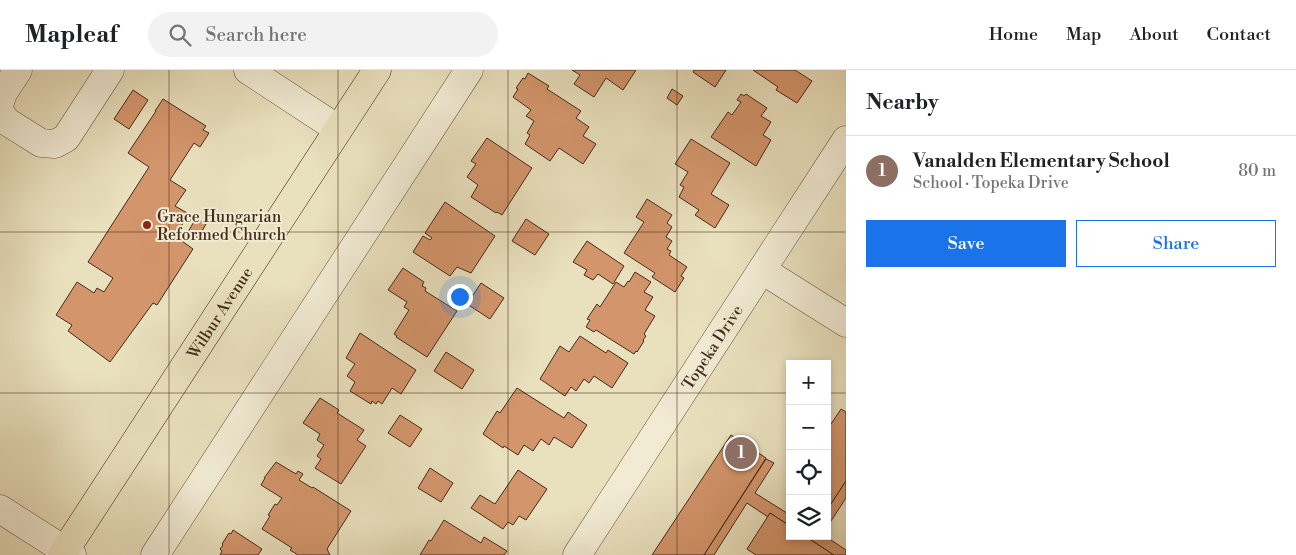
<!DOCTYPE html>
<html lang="en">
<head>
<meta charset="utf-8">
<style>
	body { margin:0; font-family:"Libre Bodoni",serif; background:#f2f2f2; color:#202124 }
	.controls { position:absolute; right:15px; bottom:15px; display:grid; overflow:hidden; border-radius:0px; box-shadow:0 2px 8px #0003 }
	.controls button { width:45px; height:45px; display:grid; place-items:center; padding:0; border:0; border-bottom:1px solid #e0e0e0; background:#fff; color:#202124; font:25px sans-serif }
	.you { position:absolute; left:459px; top:226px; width:18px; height:18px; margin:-12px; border:4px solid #fff; border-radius:50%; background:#1a73e8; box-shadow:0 0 0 8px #1a73e833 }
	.badge { display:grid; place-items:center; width:32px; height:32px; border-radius:50%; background:#1a73e8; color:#fff; font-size:16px; font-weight:700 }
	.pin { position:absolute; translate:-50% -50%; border:2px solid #fff; box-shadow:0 1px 5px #0006 }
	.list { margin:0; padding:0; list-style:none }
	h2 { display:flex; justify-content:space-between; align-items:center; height:65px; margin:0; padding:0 20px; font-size:21px }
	h2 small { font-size:16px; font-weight:400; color:#757577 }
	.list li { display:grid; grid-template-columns:32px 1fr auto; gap:15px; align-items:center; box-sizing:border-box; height:70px; padding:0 20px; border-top:1px solid #e0e0e0 }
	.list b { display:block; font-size:19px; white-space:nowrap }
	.list p { margin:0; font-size:16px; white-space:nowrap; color:#757577 }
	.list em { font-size:16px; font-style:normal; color:#757577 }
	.actions { display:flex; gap:10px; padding:15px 20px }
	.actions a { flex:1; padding:11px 0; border:1px solid #1a73e8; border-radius:0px; text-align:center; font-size:18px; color:#1a73e8 }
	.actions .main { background:#1a73e8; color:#fff }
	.icon { flex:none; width:28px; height:28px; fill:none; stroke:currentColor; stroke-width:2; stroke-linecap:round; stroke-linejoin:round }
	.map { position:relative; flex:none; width:846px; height:485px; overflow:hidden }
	header { display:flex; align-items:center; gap:30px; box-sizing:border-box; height:70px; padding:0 25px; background:#fff; border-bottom:1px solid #e0e0e0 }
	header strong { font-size:24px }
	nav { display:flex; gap:28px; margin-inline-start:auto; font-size:18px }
	.search { width:350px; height:45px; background:#f2f2f2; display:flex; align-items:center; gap:12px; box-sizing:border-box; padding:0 18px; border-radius:28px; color:#757577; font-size:19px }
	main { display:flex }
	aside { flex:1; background:#fff }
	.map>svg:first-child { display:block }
	.building { fill:#d3956b; stroke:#462b1a }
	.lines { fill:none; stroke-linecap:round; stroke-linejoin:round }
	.minor-casing { stroke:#6f5843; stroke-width:29 }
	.major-casing { stroke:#462b1a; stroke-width:29 }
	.minor { stroke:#f1ebd4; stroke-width:28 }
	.major { stroke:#e9e0bd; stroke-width:28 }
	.grid { fill:none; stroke:#462b1a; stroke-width:1; stroke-opacity:0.55 }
	.poi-dot { fill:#8f2418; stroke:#f1ebd4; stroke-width:2 }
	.labels { text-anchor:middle; stroke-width:4; stroke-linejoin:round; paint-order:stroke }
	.poi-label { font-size:16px; fill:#462b1a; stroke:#f1ebd4; text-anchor:start }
	.street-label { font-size:16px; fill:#462b1a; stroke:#f1ebd4 }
</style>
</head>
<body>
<header>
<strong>Mapleaf</strong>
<div class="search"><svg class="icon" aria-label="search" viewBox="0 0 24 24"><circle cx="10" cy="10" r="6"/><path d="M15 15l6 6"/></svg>Search here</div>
<nav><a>Home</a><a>Map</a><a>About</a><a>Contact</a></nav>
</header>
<main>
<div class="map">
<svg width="846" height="485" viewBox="0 0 846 485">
	<rect width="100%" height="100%" fill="#e9e0bd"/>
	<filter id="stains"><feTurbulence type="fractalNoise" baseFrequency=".004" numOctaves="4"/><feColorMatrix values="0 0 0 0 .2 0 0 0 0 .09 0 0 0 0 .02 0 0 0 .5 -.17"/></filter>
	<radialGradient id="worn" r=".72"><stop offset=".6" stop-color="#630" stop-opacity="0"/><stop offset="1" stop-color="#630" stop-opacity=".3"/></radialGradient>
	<!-- building -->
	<g class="building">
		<polygon points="572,0 636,0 623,20 606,8 594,27 574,14 580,5"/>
		<polygon points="694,0 726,0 715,17 693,2"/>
		<polygon points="753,0 795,0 812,11 797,33 776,20 778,17"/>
		<polygon points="528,3 549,16 547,19 581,41 576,48 589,57 583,66 596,74 583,94 559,78 550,91 525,74 530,65 527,63 534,51 526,46 531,40 513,27 518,19 516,18 523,8 525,9"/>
		<polygon points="672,19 683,26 677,35 667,28"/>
		<polygon points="133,20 148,30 129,59 114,49"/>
		<polygon points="741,24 744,26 746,24 767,38 761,46 771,52 763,65 771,70 756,96 711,67 728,42 732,45 741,32 737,30"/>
		<polygon points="163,29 206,56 203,60 209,63 200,77 194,73 170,110 186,120 175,136 189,144 175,166 193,179 157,235 153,233 110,292 68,261 72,255 56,245 77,212 94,223 97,218 104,222 113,208 88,192 149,97 128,83 156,41 155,41"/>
		<polygon points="487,68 532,98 502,145 497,142 496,143 471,127 478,115 467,107 476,94 471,91"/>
		<polygon points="691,69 730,93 711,124 729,135 715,158 695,145 699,140 679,127 684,117 680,115 688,102 675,94"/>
		<polygon points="647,129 672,145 667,153 672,157 666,167 672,171 667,179 671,181 669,185 687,197 681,206 684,208 675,222 652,207 655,203 624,183 644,152 636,147"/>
		<polygon points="445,132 495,166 471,203 457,197 450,206 413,182 423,166 430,170 432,168 425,163"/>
		<polygon points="196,148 206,154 198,168 188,162"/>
		<polygon points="526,149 549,164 535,185 512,171"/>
		<polygon points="587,171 624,196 613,214 598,204 593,210 584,205 587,200 573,192"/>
		<polygon points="403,198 424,212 422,216 426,218 425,221 457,241 427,287 396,267 397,266 394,264 409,240 404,237 407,232 388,220"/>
		<polygon points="635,202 651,212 644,222 653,227 645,240 655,246 644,264 646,266 643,270 644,271 637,282 636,281 634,284 596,260 594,262 586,257 590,250 587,249 597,234 600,237 616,212 624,217 628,211 629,212"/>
		<polygon points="481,213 504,228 490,249 467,234"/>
		<polygon points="360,263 416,300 401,324 392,318 382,334 378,331 376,334 372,331 371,334 350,321 355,312 347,306 355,294 346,288"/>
		<polygon points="580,266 606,283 608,280 628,293 612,318 594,306 589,313 584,309 576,321 571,317 565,326 540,309 560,276 569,282"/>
		<polygon points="446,282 474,300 462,319 434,301"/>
		<polygon points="517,318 564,348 568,342 587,355 572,378 554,367 549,375 541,369 533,381 524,375 518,385 504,376 503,378 483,364 497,341 500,343"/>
		<polygon points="320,328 339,340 337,343 364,360 357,370 366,376 341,414 315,398 321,389 317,386 324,375 317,370 320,364 303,353"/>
		<polygon points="841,339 846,342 846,411 827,440 827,360"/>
		<polygon points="400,345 422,359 410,377 388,363"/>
		<polygon points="731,365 766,388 704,485 652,485"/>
		<polygon points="766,389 774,393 755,423 790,445 790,456 770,443 768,447 747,433 714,485 704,485"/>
		<polygon points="276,392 296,404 298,401 303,404 299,410 312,418 313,417 351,441 327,479 330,485 298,485 290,480 292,478 262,459 270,446 268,445 275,434 277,435 282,428 261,415 265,408 264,408"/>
		<polygon points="430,398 453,413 441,432 418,418"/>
		<polygon points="518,400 547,419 526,450 519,446 513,455 508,452 503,459 471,438 480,425 495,434"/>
		<polygon points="846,411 846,428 827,457 827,440"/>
		<polygon points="770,443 790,456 790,466 805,466 834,485 756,485 747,479"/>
		<polygon points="444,450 481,473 484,467 507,481 504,485 420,485 429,470 431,471"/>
		<polygon points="233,460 262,479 258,485 220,485 222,481 220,479 223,475 222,474 229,463 231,464"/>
		<polygon points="805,466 825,466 846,480 846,485 834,485"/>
	</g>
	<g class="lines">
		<!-- minor casing -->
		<g class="minor-casing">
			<g id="minor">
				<polyline points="248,0 338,59"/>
				<polyline points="0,32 3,23 18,0"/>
				<polyline points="0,42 6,51 41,73 55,74 66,68 110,0"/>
				<polyline points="762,200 846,253"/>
				<polyline points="0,439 72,485"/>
				<polyline points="155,485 469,0"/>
				<path id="s1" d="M577,485L846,70"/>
			</g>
		</g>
		<!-- major casing -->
		<g class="major-casing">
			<g id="major">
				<path id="s2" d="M62,485L377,0"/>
			</g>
		</g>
		<!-- minor -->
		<use href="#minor" class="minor"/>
		<!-- major -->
		<use href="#major" class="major"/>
	</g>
	<!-- grid -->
	<path class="grid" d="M169,0V485M338,0V485M508,0V485M677,0V485M0,162H846M0,323H790M827,323H846"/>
	<!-- markers -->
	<circle class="poi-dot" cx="147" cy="155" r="5"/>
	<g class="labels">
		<!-- poi labels -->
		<g class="poi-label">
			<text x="157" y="152">Grace Hungarian<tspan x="157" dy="18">Reformed Church</tspan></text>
		</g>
		<!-- street labels -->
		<g class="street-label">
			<text dy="6" stroke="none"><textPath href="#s2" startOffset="289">Wilbur Avenue</textPath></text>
			<text dy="6" stroke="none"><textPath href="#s1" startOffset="248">Topeka Drive</textPath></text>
		</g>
	</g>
	<rect width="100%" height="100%" filter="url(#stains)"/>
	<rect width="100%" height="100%" fill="url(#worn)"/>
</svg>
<div class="controls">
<button>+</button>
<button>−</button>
<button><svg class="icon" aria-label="locate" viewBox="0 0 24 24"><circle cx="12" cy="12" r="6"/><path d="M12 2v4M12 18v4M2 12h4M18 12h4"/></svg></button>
<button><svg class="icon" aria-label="layers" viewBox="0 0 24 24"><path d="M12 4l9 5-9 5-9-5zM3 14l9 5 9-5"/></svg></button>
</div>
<div class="you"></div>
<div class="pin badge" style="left:741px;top:383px;background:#8d6e63">1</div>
</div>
<aside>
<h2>Nearby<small></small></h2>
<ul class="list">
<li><span class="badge" style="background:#8d6e63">1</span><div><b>Vanalden Elementary School</b><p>School · Topeka Drive</p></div><em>80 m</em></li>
</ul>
<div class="actions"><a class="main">Save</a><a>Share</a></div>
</aside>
</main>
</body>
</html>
